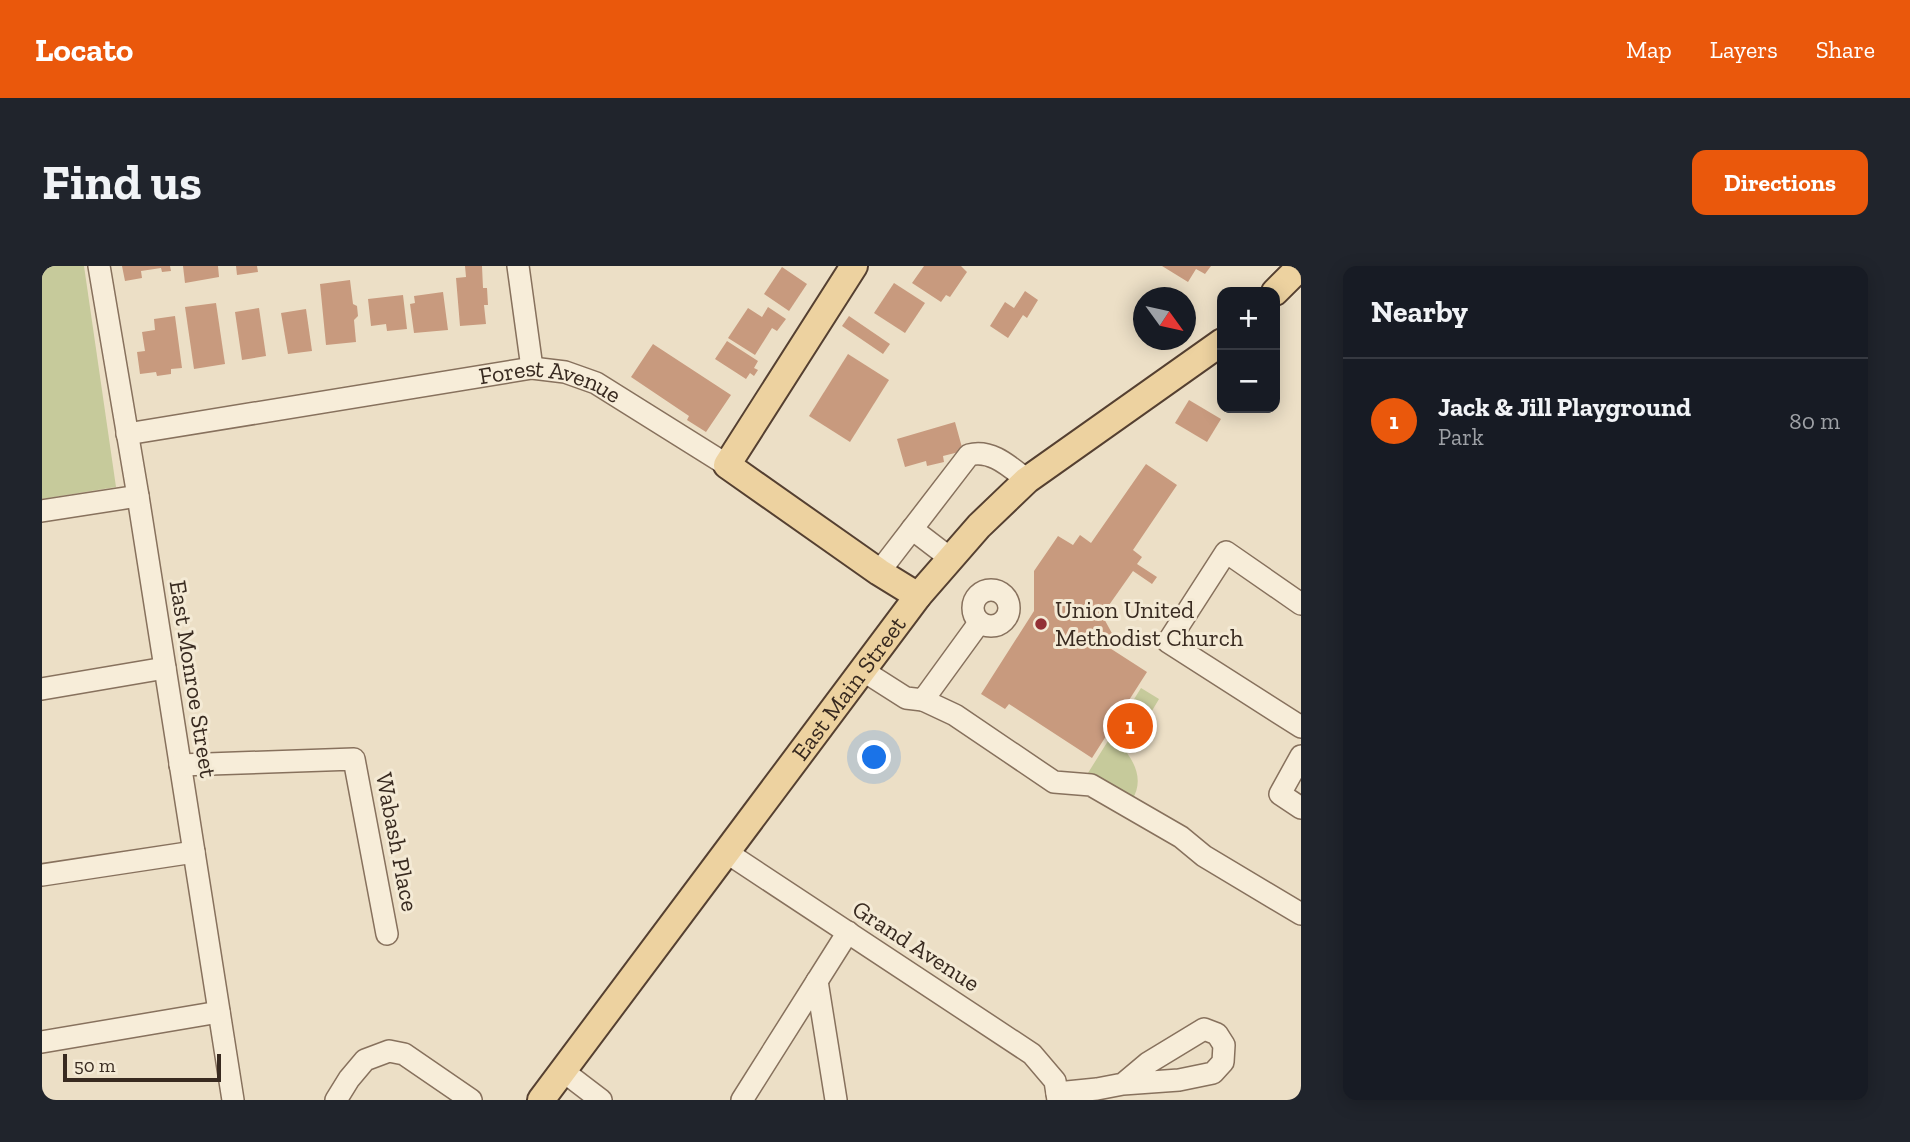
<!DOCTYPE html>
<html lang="en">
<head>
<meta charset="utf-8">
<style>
	body { margin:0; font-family:"Zilla Slab",serif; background:#20242c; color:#f1f3f6 }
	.controls { position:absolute; right:21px; top:21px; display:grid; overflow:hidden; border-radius:14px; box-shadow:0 4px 18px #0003 }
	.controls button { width:63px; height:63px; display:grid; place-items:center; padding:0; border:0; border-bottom:2px solid #363941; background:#171b24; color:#f1f3f6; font:35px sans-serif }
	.compass { position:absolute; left:1091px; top:21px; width:63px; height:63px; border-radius:50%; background:#171b24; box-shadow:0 4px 18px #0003; rotate:123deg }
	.scale { position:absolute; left:21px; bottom:18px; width:158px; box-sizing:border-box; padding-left:7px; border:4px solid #382a20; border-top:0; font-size:19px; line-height:24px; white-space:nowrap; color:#382a20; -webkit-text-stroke:5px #f4ead5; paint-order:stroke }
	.you { position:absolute; left:833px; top:492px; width:24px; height:24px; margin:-18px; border:5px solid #fff; border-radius:50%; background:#1a73e8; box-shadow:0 0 0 10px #1a73e833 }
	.badge { display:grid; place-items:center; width:46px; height:46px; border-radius:50%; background:#ea580c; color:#fff; font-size:23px; font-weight:700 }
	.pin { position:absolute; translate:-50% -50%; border:4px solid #fff; box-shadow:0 2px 7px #0006 }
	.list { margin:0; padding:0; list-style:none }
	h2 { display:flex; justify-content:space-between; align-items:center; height:91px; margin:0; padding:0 28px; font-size:30px }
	h2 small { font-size:23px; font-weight:400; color:#9ea1a6 }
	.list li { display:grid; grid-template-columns:46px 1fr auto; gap:21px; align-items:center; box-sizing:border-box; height:126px; padding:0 28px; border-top:2px solid #363941 }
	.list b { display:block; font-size:26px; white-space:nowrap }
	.list p { margin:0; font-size:23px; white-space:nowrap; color:#9ea1a6 }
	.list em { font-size:23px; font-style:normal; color:#9ea1a6 }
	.map { position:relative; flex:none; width:1259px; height:834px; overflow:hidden; border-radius:14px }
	header { display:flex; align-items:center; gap:42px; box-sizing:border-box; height:98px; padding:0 35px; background:#ea580c; color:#fff }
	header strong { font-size:33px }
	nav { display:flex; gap:38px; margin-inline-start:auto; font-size:24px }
	.intro { display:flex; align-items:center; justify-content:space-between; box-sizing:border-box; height:168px; padding:0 42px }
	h1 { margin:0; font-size:49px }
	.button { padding:18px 32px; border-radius:14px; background:#ea580c; color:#fff; font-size:24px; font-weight:700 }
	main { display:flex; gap:42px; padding:0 42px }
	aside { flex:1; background:#171b24; border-radius:14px; box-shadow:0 4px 18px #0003 }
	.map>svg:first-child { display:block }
	.green { fill:#c6ca9b }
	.building { fill:#c89a7e }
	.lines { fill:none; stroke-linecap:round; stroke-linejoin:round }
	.minor-casing { stroke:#87715d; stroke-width:24 }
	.major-casing { stroke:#554031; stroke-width:30 }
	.minor { stroke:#f7edd9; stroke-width:21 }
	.major { stroke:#edd2a0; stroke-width:26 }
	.poi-dot { fill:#933035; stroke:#f4ead5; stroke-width:2.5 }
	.labels { text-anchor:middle; stroke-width:6; stroke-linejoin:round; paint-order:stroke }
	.street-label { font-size:24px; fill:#382a20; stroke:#f4ead5 }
	.poi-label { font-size:24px; fill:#382a20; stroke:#f4ead5; text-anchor:start }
</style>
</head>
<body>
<header>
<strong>Locato</strong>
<nav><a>Map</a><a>Layers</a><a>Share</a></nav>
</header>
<div class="intro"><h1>Find us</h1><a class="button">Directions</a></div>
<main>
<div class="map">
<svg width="1259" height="834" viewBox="0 0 1259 834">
	<rect width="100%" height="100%" fill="#ecdfc6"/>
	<!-- green -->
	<g class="green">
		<polygon points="0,0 42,0 74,221 0,233"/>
		<path d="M1099,422L1117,433L1085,487C1096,502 1100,518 1090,534L1046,507Z"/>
	</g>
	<!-- building -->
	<g class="building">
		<polygon points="80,0 128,0 129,5 120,6 119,2 99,5 100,12 83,15"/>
		<polygon points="141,0 176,0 177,11 143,17"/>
		<polygon points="194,0 215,0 216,6 195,9"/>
		<polygon points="423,0 440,0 441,22 445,22 446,39 442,39 444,58 418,60 414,12 424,11"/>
		<polygon points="882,0 919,0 925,6 908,31 904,29 899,36 870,17"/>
		<polygon points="1120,0 1169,0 1163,8 1154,3 1146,16"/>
		<polygon points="740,1 765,18 747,45 722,28"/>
		<polygon points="308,14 311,38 315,40 316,50 312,54 314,76 284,79 278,18"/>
		<polygon points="852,17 883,37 863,67 832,47"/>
		<polygon points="983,25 996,34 985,52 981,49 966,72 948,60 963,36 972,42"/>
		<polygon points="401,26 406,64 372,67 368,38 373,37 372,30"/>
		<polygon points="361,29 365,63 345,65 344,58 329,60 326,33"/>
		<polygon points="174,37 183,98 152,103 143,41"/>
		<polygon points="726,41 744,53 735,65 730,62 713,89 686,72 706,42 720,51"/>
		<polygon points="217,42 224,90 200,94 193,46"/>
		<polygon points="264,43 270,85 246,88 239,47"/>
		<polygon points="133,50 140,102 129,103 129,108 115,110 114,106 98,108 95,86 103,85 100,66 113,64 112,53"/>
		<polygon points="807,50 848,78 841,88 800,60"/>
		<polygon points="685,75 716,95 712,102 716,104 712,110 708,107 704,113 673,93"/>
		<polygon points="611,78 689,129 664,166 645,154 647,150 589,111"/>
		<polygon points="806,88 847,114 808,176 767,150"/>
		<polygon points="1147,134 1179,153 1165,176 1133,157"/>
		<polygon points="913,156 921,185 901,190 902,196 885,200 884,195 863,201 855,173"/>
		<polygon points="1104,198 1135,219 1091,284 1100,291 1095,298 1115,311 1110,318 1091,305 1060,349 1072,371 1060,377 1105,406 1050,492 967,438 963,443 939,428 992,345 992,305 1016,270 1031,279 1038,269 1049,277"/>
	</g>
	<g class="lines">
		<!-- minor casing -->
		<g class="minor-casing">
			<g id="minor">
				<polyline points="57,0 96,230 191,834"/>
				<polyline points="476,0 490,102"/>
				<path id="s1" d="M85,168L490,102L523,106L554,117L685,199"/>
				<polyline points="0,245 96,230"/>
				<polyline points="870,263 908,292"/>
				<path d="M837,306L927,189C950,183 968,201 985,214"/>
				<circle cx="949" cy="342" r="18"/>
				<polyline points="1259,338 1184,286 1126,376 1259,461"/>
				<polyline points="820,404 864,432 881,434 937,357"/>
				<polyline points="0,423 123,402"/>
				<polyline points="881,434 913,449 1012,516 1049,519 1139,571 1162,590 1259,648"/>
				<polyline points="1259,490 1238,528 1259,542"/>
				<polyline points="138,499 312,493 345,668"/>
				<polyline points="684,586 990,788 1013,815 1016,834"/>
				<polyline points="0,609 152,586"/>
				<polyline points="775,715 794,834"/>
				<polyline points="0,776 177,746"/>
				<polyline points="521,805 559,834"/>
				<polyline points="1015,827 1055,823 1081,818 1137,814 1171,807 1181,796 1182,779 1175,768 1162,763 1106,797 1081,818"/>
				<polyline points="294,834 307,813 323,794 347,785 362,788 429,834"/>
				<polyline points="700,834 806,666"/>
			</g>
		</g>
		<!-- major casing -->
		<g class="major-casing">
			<g id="major">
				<polyline points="812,0 685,199 837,306 876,330"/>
				<polyline points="1233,26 1259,0"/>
				<path id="s2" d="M499,834L876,330L937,260L985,214L1180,76"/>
			</g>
		</g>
		<!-- minor -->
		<use href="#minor" class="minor"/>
		<!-- major -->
		<use href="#major" class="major"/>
	</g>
	<!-- markers -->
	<circle class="poi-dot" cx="999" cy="358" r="7"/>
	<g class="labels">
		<!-- street labels -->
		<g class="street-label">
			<text dy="8" stroke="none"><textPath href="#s1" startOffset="430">Forest Avenue</textPath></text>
			<text transform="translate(151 413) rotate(81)" y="8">East Monroe Street</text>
			<text dy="8" stroke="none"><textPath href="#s2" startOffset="514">East Main Street</textPath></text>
			<text transform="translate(355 576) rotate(79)" y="8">Wabash Place</text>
			<text transform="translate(874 680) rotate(33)" y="8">Grand Avenue</text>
		</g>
		<!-- poi labels -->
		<g class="poi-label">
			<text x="1013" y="352">Union United<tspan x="1013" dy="28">Methodist Church</tspan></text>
		</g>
	</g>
</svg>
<div class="controls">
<button>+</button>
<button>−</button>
</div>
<svg class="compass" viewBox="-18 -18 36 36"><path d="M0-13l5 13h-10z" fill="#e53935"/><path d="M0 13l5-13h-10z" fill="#9ea1a6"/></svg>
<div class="scale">50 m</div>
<div class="you"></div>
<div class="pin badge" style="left:1088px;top:460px">1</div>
</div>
<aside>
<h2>Nearby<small></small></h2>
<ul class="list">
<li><span class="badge">1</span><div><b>Jack &amp; Jill Playground</b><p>Park</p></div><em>80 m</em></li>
</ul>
</aside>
</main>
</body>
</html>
